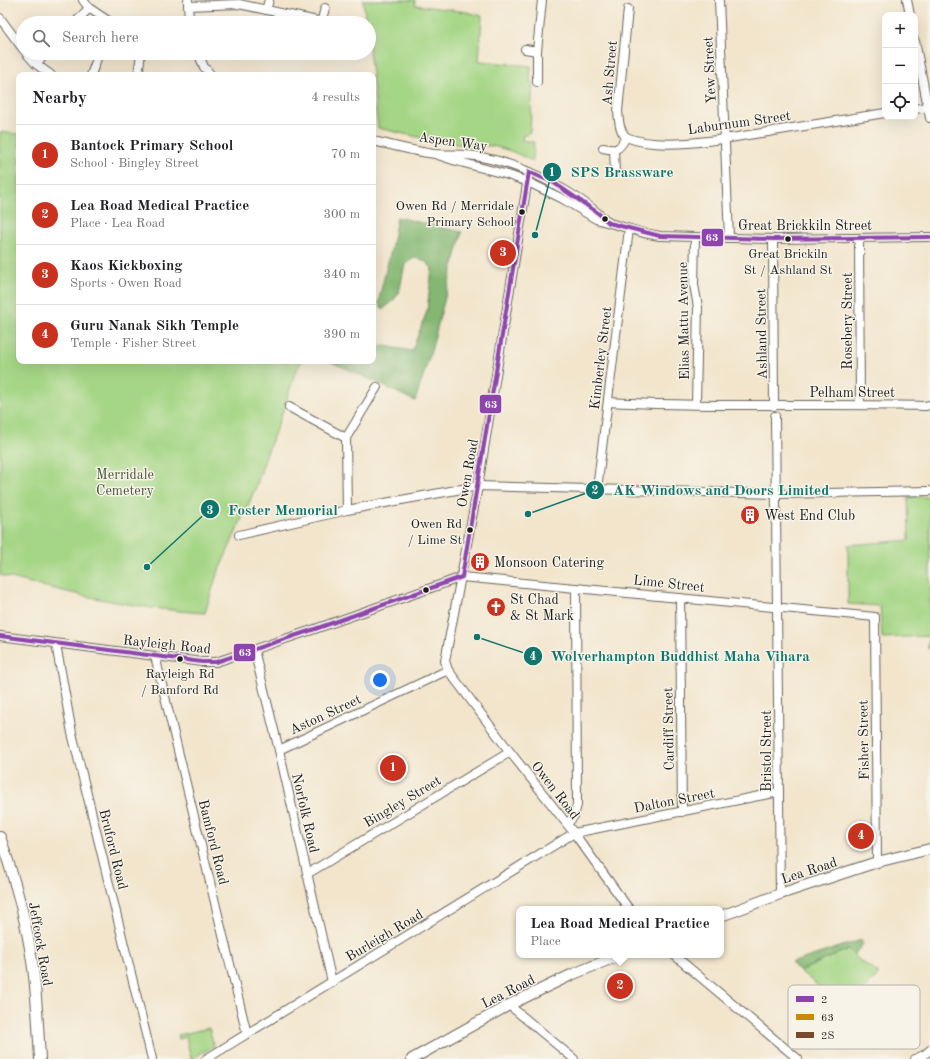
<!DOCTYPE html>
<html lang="en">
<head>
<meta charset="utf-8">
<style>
	body { margin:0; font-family:"Old Standard TT",serif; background:#f2f2f2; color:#202124 }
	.controls { position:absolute; right:12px; top:12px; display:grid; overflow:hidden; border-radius:8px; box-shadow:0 4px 16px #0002 }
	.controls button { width:36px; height:36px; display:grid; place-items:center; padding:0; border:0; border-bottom:1px solid #e0e0e0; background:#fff; color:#202124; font:20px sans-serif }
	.you { position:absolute; left:380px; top:680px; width:14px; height:14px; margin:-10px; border:3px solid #fff; border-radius:50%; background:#1a73e8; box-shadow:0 0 0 6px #1a73e833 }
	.badge { display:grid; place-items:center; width:26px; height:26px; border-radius:50%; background:#c8321e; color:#fff; font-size:13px; font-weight:700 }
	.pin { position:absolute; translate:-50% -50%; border:2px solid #fff; box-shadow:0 1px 4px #0006 }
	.popup { position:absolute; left:516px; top:906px; width:208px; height:52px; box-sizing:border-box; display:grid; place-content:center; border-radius:8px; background:#fff; filter:drop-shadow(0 1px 3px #0005); font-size:13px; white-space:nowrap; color:#757577 }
	.popup b { font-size:15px; color:#202124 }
	.popup::after { content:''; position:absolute; left:50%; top:100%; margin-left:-8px; border:8px solid transparent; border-top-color:#fff }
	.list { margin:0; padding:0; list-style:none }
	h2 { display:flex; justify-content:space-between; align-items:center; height:52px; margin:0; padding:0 16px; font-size:17px }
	h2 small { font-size:13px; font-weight:400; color:#757577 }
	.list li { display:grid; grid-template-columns:26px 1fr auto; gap:12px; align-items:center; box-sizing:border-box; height:60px; padding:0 16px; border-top:1px solid #e0e0e0 }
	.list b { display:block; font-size:15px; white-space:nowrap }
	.list p { margin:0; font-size:13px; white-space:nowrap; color:#757577 }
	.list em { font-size:13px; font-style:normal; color:#757577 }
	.icon { flex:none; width:22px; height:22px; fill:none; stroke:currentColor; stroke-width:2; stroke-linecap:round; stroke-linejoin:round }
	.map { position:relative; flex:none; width:930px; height:1059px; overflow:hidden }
	.search { position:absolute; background:#fff; box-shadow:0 4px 16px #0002; left:16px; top:16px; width:360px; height:44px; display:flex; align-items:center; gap:10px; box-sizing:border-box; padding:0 14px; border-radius:22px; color:#757577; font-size:15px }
	.panel { position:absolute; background:#fff; box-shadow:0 4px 16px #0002; left:16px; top:72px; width:360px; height:292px; border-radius:8px }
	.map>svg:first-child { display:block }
	.green { fill:#a5d685; stroke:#607950 }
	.forest { fill:#84b772; stroke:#506a47 }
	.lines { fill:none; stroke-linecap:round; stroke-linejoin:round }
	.minor-casing { stroke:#67625a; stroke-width:10 }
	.tertiary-casing { stroke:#67625a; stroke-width:12 }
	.minor { stroke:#fff; stroke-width:8 }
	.tertiary { stroke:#fff; stroke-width:10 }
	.bus-1-casing { stroke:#f7f3e8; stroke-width:7 }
	.bus-1 { stroke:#8e44ad; stroke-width:4 }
	.bus-dot { fill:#1c1c1c; stroke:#f7f3e8; stroke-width:1.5 }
	.labels { text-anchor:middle; stroke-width:3; stroke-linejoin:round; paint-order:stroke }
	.bus-label { font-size:13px; fill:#1c1c1c; stroke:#f7f3e8; text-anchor:end }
	.street-label { font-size:14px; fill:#1c1c1c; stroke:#f7f3e8 }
	.park-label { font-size:14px; fill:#45543c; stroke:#f7f3e8 }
	.poi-label { font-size:14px; fill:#1c1c1c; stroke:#f7f3e8; text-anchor:start }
	.key { fill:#f7f3e8; stroke:#b5b2ab; stroke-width:1 }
	.key-label { font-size:11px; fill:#1c1c1c }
	.leader { fill:none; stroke:#0f766e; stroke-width:1.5 }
	.callout-dot { fill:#0f766e; stroke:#f7f3e8; stroke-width:1.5 }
	.mark-label { font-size:12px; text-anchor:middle; font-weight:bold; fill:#fff }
	.callout-label { font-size:15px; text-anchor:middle; font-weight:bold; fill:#0f766e; stroke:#f7f3e8; stroke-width:3; stroke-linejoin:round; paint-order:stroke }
	.line-badge { stroke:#f7f3e8; stroke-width:1.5 }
	.badge-label { font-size:11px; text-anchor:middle; font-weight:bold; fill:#fff }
</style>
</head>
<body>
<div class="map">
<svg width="930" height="1059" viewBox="0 0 930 1059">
	<rect width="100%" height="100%" fill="#f7f3e8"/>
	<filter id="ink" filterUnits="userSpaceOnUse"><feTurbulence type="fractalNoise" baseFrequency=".025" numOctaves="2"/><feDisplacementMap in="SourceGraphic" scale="8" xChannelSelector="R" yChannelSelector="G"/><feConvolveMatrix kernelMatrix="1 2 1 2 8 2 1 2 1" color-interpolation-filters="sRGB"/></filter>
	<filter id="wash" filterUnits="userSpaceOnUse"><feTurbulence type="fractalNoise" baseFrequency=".012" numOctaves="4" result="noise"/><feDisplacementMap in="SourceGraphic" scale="16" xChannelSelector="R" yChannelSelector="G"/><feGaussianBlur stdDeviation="0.9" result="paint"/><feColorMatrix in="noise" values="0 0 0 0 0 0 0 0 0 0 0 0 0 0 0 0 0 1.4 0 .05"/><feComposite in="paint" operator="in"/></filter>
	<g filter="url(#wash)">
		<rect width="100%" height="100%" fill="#f2e5cc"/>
		<!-- green -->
		<g class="green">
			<polygon points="363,0 415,0 415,5 467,12 482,16 479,61 531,66 530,82 533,82 530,131 527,135 523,135 522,140 534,142 533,161 511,151 493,146 455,144 435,141 378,128 369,49 369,23 366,23"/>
			<path d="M0,132L19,134V361H302L295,373L284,408L266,456L256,487L216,577L205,613C135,609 67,593 0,575Z"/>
			<polygon points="908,497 930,497 930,649 928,649 929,636 882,638 880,606 848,604 848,545 909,540"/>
			<polygon points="848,949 858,959 879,974 847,1010 800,971"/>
			<polygon points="209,1028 214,1046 191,1059 186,1037 179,1039 178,1035"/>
		</g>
		<!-- forest -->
		<g class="forest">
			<polygon points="397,217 462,232 430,355 415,401 361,375 329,361 373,361 373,344 412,351 427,311 432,268 424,260 414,258 405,264 399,293 392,302 383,309 379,304 380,294 391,250"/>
			<polygon points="861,940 863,944 854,955 848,949 800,971 791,963"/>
		</g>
	</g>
	<g filter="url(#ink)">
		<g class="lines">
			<!-- minor casing -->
			<g class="minor-casing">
				<g id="minor">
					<polyline points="83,0 89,8 110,22 114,23"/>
					<polyline points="188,0 189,23"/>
					<polyline points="719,0 729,238"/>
					<polyline points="907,0 910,15"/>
					<polyline points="188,6 239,4 322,22"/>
					<polyline points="266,10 269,0"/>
					<polyline points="0,18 23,49"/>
					<polyline points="75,23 89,8"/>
					<polyline points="321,23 325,8"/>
					<polyline points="915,41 930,118"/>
					<polyline points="525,49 537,51"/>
					<polyline points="26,53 36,64 51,75"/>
					<polyline points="198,53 204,67 211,75"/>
					<polyline points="36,64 47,53"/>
					<polyline points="91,75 99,53"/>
					<polyline points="138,75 141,53"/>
					<polyline points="537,82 537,51 542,0"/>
					<polyline points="915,109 928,107"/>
					<path d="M626,137C619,130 619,121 618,111L628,9"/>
					<path d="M373,141C392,145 416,152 436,154C451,155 466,154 481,157C524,165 576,192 607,221"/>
					<path d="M603,148C617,151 619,150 626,137C663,153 739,136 780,130C815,124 850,119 885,113"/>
					<polyline points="614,150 615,173"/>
					<polyline points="435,154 453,160 508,175 528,182 563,199 596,219 644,233 660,236 773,239 930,237"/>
					<polyline points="529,172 478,486 445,661 448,670 510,752 574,833 629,909"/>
					<polyline points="695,238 694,285 698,307 696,404"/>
					<polyline points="859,238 860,404"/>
					<polyline points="773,239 774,406"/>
					<path d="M608,402C713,408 819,403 925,406L930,405"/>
					<polyline points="289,407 346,438"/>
					<polyline points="775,416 780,894"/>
					<polyline points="597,489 629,229"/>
					<polyline points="347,510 346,438 377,387"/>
					<polyline points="239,535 347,510 478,486 776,494 930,491"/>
					<polyline points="680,598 682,812"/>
					<polyline points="0,636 155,656 202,662 216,662 315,629 462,577 875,617 877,862"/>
					<polyline points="56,644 72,733 152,1059"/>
					<polyline points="254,650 279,750 332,982"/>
					<polyline points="155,656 247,1034"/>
					<polyline points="279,750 448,670"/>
					<polyline points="567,824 574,816 577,805 576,588"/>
					<polyline points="307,874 510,752"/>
					<polyline points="674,955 798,1059"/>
					<polyline points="509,1005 574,1059"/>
					<polyline points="206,1059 574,833 779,792"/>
					<polyline points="915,1059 924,1055 930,1050"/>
				</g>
			</g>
			<!-- tertiary casing -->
			<g class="tertiary-casing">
				<g id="tertiary">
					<path d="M0,837C14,877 26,919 32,961C37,994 38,1026 40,1059"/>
					<polyline points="721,916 780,894 877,862 930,849"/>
					<polyline points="412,1059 509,1005 571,975 620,955"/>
				</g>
			</g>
			<!-- minor -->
			<use href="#minor" class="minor"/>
			<!-- tertiary -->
			<use href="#tertiary" class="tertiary"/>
			<!-- bus-1 casing -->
			<g class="bus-1-casing">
				<polyline id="bus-1" points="0,636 202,662 216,662 315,629 462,577 529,172 554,183 598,213 609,223 660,236 773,239 930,237"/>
			</g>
			<!-- bus-1 -->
			<use href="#bus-1" class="bus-1"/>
		</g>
	</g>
	<!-- icons -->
	<defs>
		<g id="building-disc" transform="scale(1)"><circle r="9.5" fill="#c8321e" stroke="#f7f3e8"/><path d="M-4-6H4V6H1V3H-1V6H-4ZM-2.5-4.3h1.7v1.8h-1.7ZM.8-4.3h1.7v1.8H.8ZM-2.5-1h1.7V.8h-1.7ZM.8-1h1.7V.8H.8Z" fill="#fff"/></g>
		<g id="church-disc" transform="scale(1)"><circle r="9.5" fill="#c8321e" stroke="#f7f3e8"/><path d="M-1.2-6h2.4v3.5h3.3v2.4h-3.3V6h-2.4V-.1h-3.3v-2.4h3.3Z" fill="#fff"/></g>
	</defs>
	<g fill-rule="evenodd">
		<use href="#building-disc" x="750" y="515"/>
		<use href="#building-disc" x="480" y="562"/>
		<use href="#church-disc" x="496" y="607"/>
	</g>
	<!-- markers -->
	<g class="bus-dot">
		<circle cx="522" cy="212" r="3.5"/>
		<circle cx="605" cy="219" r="3.5"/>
		<circle cx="788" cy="239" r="3.5"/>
		<circle cx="470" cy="530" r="3.5"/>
		<circle cx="426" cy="590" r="3.5"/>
		<circle cx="180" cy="659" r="3.5"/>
	</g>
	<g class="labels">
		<!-- bus labels -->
		<g class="bus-label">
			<text x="514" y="210">Owen Rd / Merridale<tspan x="514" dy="16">Primary School</tspan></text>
			<text x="788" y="258" text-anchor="middle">Great Brickiln<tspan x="788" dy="16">St / Ashland St</tspan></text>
			<text x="462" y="528">Owen Rd<tspan x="462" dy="16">/ Lime St</tspan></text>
			<text x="180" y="678" text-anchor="middle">Rayleigh Rd<tspan x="180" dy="16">/ Bamford Rd</tspan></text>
		</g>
		<!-- street labels -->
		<g class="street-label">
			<text transform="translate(709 70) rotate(-93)" y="5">Yew Street</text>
			<text transform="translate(609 73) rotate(-85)" y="5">Ash Street</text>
			<text transform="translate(739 122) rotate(-8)" y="5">Laburnum Street</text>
			<text transform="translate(453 141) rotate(8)" y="5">Aspen Way</text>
			<text x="805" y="230">Great Brickkiln Street</text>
			<text transform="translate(683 321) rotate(-91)" y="5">Elias Mattu Avenue</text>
			<text transform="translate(847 321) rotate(-90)" y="5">Rosebery Street</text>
			<text transform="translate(761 334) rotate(-91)" y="5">Ashland Street</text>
			<text transform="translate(600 358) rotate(-83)" y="5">Kimberley Street</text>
			<text x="852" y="397">Pelham Street</text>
			<text transform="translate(467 473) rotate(-80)" y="5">Owen Road</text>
			<text transform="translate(669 583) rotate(6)" y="5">Lime Street</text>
			<text transform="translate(167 644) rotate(6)" y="5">Rayleigh Road</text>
			<text transform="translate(325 714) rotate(-25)" y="5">Aston Street</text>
			<text transform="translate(668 729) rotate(-91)" y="5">Cardiff Street</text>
			<text transform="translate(863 740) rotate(-91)" y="5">Fisher Street</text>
			<text transform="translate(766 751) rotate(-90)" y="5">Bristol Street</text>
			<text transform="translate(556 790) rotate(52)" y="5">Owen Road</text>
			<text transform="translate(674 800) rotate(-11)" y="5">Dalton Street</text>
			<text transform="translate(402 801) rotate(-31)" y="5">Bingley Street</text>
			<text transform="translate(306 813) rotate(77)" y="5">Norfolk Road</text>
			<text transform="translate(214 842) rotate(76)" y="5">Bamford Road</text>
			<text transform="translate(114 849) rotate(76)" y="5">Bruford Road</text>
			<text transform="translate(809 870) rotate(-18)" y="5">Lea Road</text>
			<text transform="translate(384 935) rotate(-31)" y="5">Burleigh Road</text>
			<text transform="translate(41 944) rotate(80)" y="5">Jeffcock Road</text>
			<text transform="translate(508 991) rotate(-27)" y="5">Lea Road</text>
		</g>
		<!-- park labels -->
		<g class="park-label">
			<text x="125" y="479">Merridale<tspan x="125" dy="16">Cemetery</tspan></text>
		</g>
		<!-- poi labels -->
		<g class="poi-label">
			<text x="764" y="520">West End Club</text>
			<text x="494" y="567">Monsoon Catering</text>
			<text x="510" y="604">St Chad<tspan x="510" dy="16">&amp; St Mark</tspan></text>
		</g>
	</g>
	<!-- legend -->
	<rect x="788" y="985" width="132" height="64" rx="6" class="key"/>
	<rect x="796" y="996" width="18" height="6" fill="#8e44ad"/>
	<rect x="796" y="1014" width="18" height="6" fill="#cb8a06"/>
	<rect x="796" y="1032" width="18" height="6" fill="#7a4b2a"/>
	<g class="key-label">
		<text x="821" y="1003">2</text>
		<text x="821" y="1021">63</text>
		<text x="821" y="1039">2S</text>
	</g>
	<!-- callouts -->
	<path class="leader" d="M535 235L552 172M528 514L595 490M147 567L210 509M477 637L533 656"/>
	<g class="callout-dot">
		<circle cx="535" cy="235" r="4"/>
		<circle cx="528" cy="514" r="4"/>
		<circle cx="147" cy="567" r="4"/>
		<circle cx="477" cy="637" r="4"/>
		<circle cx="552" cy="172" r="10"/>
		<circle cx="595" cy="490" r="10"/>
		<circle cx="210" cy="509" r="10"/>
		<circle cx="533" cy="656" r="10"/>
	</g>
	<g class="mark-label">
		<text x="552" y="176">1</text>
		<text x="595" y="494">2</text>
		<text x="210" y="514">3</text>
		<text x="533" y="660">4</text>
	</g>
	<g class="callout-label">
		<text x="622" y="177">SPS Brassware</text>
		<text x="721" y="495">AK Windows and Doors Limited</text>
		<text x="283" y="515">Foster Memorial</text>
		<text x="680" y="661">Wolverhampton Buddhist Maha Vihara</text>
	</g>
	<g class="line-badge">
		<rect x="701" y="228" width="23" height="19" rx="4" fill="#8e44ad"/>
		<rect x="479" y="394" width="23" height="20" rx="4" fill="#8e44ad"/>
		<rect x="233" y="643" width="23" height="19" rx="4" fill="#8e44ad"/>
	</g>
	<g class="badge-label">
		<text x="712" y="241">63</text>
		<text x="491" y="408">63</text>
		<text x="245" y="656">63</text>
	</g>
</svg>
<div class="controls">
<button>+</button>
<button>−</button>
<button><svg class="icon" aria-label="locate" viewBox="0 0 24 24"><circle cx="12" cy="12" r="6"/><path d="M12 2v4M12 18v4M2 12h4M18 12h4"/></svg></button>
</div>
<div class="you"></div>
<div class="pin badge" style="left:393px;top:768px">1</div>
<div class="pin badge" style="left:620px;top:986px">2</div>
<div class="popup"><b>Lea Road Medical Practice</b>Place</div>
<div class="pin badge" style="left:503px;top:253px">3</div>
<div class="pin badge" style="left:861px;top:836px">4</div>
<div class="search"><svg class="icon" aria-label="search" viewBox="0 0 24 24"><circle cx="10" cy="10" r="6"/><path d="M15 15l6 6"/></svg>Search here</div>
<section class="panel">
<h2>Nearby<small>4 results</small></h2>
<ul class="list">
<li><span class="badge">1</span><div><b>Bantock Primary School</b><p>School · Bingley Street</p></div><em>70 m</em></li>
<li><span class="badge">2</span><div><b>Lea Road Medical Practice</b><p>Place · Lea Road</p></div><em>300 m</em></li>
<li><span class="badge">3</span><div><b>Kaos Kickboxing</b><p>Sports · Owen Road</p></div><em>340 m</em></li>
<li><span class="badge">4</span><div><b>Guru Nanak Sikh Temple</b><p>Temple · Fisher Street</p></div><em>390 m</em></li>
</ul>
</section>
</div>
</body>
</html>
